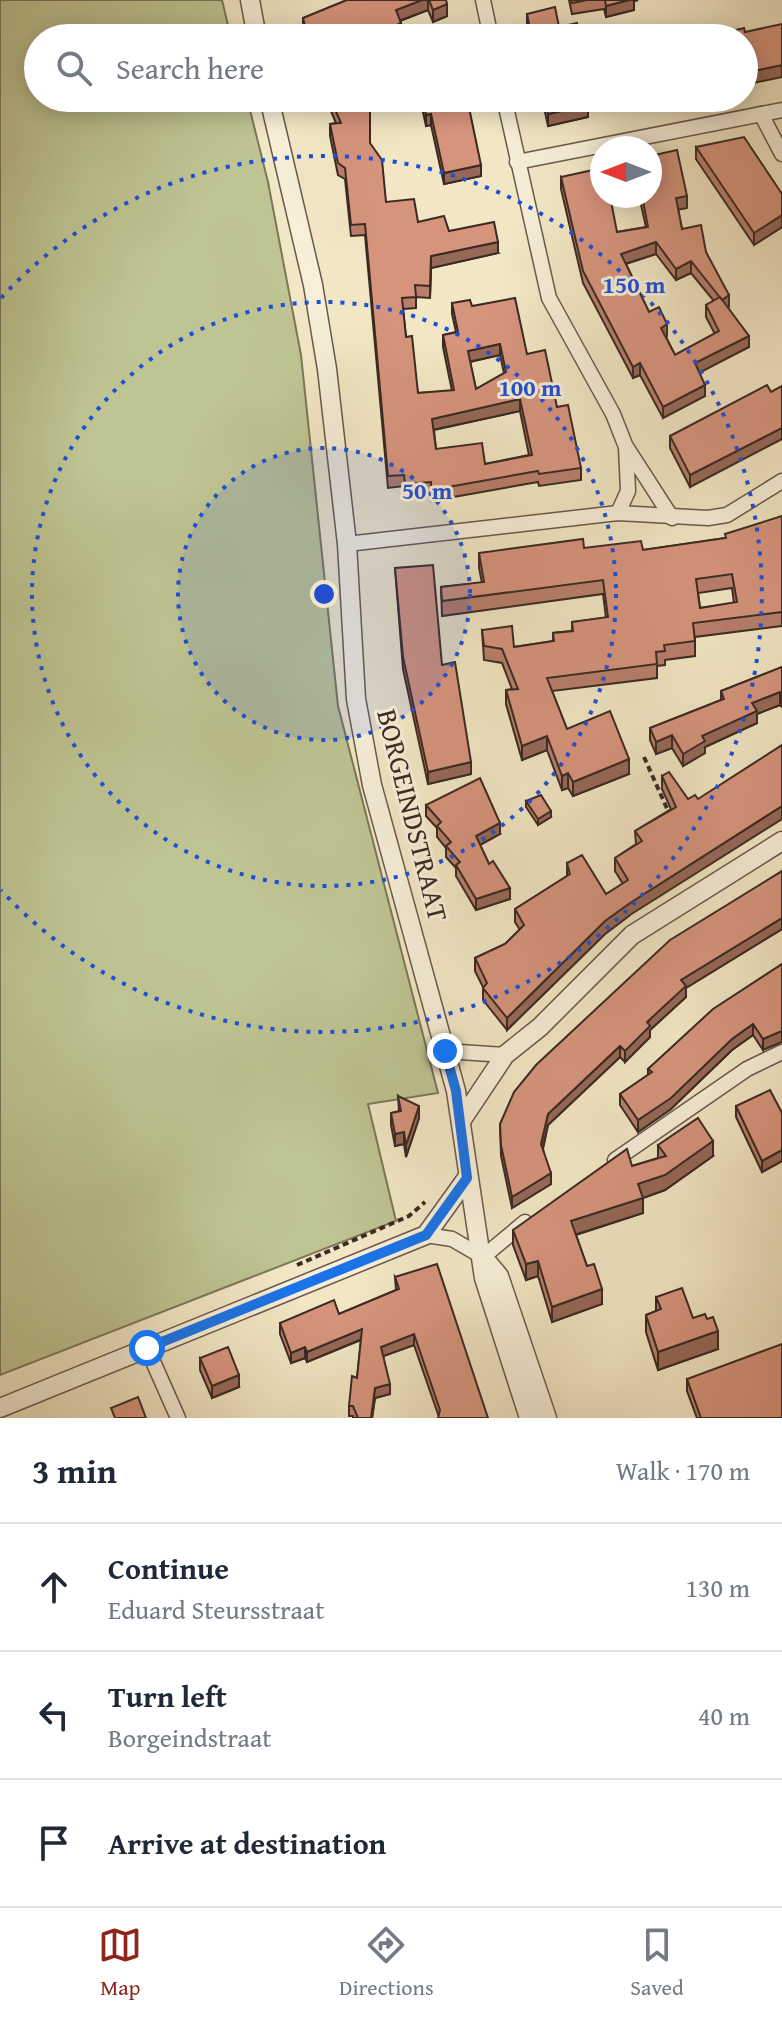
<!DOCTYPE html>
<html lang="en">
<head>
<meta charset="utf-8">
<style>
	body { margin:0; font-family:"Gentium Book Plus",serif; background:#f2f2f3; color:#1f2937 }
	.compass { position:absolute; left:590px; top:136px; width:72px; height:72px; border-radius:50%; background:#fff; box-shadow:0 4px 20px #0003; rotate:270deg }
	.stop { position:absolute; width:24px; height:24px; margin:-18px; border:6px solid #1a73e8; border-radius:50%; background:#fff }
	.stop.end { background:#1a73e8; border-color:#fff; box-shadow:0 2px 8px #0008 }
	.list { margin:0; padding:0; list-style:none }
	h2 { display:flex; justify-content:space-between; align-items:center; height:104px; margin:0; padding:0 32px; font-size:34px }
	h2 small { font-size:26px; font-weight:400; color:#747a83 }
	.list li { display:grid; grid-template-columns:52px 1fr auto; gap:24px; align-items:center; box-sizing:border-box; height:128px; padding:0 32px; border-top:2px solid #e0e1e3 }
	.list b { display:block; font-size:30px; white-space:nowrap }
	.list p { margin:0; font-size:26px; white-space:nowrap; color:#747a83 }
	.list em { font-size:26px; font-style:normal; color:#747a83 }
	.icon { flex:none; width:44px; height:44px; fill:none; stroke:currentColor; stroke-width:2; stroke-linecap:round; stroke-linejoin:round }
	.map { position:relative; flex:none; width:782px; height:1418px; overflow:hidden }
	.search { position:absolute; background:#fff; box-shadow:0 4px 20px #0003; left:24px; right:24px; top:24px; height:88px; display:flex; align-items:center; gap:20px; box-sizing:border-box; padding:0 28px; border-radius:44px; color:#747a83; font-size:30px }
	.sheet { height:488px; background:#fff }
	nav { display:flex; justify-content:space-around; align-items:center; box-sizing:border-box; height:112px; border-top:2px solid #e0e1e3; background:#fff; font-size:22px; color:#747a83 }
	nav a { display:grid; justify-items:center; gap:4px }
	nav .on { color:#8f2418 }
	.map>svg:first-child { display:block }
	.green { fill:#bec492; stroke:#7c765a; stroke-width:2 }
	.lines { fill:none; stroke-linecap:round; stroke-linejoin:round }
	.minor-casing { stroke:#69584b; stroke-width:17 }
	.tertiary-casing { stroke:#69584b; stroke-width:21 }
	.path { stroke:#3b2922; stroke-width:4; stroke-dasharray:6 4; stroke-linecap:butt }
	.minor { stroke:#f7efd9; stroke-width:14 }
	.tertiary { stroke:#f7efd9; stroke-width:18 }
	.wall { fill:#b87f6c; stroke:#3b2922; stroke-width:2; fill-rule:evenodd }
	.shaded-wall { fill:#966858; stroke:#3b2922; stroke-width:2 }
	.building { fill:#d6947d; stroke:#3b2922; stroke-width:2; fill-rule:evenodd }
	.route { stroke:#1a73e8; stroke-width:10 }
	.ring { fill:none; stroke:#1d4ed8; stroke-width:4; stroke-dasharray:4 8 }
	.labels { text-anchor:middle; stroke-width:6; stroke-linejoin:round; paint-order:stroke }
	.street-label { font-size:28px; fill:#3b2922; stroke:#f7efd9 }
	.centre { fill:#1d4ed8; stroke:#f7efd9; stroke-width:4 }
	.ring-label { font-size:24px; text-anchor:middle; font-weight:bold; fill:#1d4ed8; stroke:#f7efd9; stroke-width:6; stroke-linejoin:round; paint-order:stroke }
</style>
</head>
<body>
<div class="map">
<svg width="782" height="1418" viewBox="0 0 782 1418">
	<rect width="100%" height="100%" fill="#f2e7c5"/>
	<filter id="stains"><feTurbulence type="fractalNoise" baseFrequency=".0025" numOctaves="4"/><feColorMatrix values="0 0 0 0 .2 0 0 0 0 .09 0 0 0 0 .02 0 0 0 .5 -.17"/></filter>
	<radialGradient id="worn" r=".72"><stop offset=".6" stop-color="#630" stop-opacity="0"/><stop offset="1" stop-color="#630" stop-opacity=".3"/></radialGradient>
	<!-- green -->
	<polygon class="green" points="0,0 222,0 231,38 38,38 38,98 247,98 268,182 301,355 338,706 438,1093 368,1104 396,1221 0,1375"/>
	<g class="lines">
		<!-- minor casing -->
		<g class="minor-casing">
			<g id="minor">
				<polyline points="483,0 491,38"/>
				<polyline points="504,98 549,298 613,414 626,447 628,491 618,513"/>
				<polyline points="761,114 782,154"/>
				<polyline points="517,162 782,110"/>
				<polyline points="627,448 672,518"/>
				<polyline points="347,544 618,513 708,518 727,515 782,481"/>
				<polyline points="445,1051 505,1055"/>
				<polyline points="615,1160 747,1069 782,1052"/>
				<polyline points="426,1235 452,1239 483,1257 525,1222"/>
				<polyline points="147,1348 178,1418"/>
			</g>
		</g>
		<!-- tertiary casing -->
		<g class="tertiary-casing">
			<g id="tertiary">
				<polyline points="250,0 257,38"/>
				<polyline points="269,98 313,285 327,369 347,544 356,699 372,785 456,1091 484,1278 529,1418"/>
				<polyline points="461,1121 505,1055 540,1027 632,935 782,841"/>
				<polyline points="483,1257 499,1276 547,1418"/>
				<polyline points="0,1408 426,1235 467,1178"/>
			</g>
		</g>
		<!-- path -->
		<g class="path">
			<polyline points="644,757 669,813"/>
			<polyline points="297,1265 409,1216 425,1202"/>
		</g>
		<!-- minor -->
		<use href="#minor" class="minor"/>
		<!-- tertiary -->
		<use href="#tertiary" class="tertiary"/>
	</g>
	<!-- wall -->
	<g class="wall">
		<polygon points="347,0 446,0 447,16 433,22 428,10 400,21 401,35 395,38 305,38 303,30 303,18"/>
		<polygon points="569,0 638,0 634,1 634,10 606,17 604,9 572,14"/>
		<polygon points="527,14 559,27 580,38 529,38 527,26"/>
		<path d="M328,98H357L386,202L418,222L449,231L498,253L431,268L430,298L416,297V308L403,309L406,337L418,393L452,391L443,347V335L456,332L452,314V303L472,306L527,354L557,407L581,468V480L539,486L538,482L431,501V493L405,495L404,486L388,488L365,235L351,236L345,179L338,175L330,136V124L336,123L328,104ZM500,355L504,373L476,389L470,362ZM520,411L529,455L485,464L436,449L434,430Z"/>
		<polygon points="420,98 467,98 481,176 444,184 431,125 426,126"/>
		<polygon points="542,98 587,98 588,117 548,126"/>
		<polygon points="696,147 782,194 782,227 754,245 696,159"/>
		<path d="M561,177L617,232L646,227L639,196H650L687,208L678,209L682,229L706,252L729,306L728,307L749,347L699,372L705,396L663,418L640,375L633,378L583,283L561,189ZM656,254L676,280L691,273L714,301L706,305V317L715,334L675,355L666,337L667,336L649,312L626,264Z"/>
		<polygon points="771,392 690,487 670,448 670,436"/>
		<path d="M782,516V626L695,637V656L665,660V665L657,666V678L552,691L567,729L629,774L573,796L568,788L562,790L547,750L522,760L506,704V690L512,689L502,663L484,660L482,630L514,647L553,641V633L572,631V622L606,618L603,594L442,616L441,587L482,583L479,568V553L584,548L643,550L725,538ZM732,588L734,603L700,608L698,593Z"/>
		<polygon points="395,568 442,665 471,774 428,784 403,669"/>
		<polygon points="782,667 782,707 780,705 757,714 757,723 705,747 705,753 683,766 672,748 656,754 650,740 650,728 721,700 721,691"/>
		<polygon points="662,776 688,799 630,915 605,934 507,1030 483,1000 483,987 475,971 475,958 505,944 520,930 515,922 515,909 567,876 567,863 606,894 623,884 615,871 615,858 636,844 635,831 671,809 662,789"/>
		<polygon points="526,801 551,817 538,825 526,807"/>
		<polygon points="426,805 500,834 480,845 489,864 510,899 476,910 456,876 456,868 446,857 446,848 437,837 437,828 426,816"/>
		<polygon points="782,871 782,929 686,988 686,997 650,1030 650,1037 625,1062 620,1057 548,1125 543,1149 551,1184 512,1208 501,1156 500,1124"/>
		<polygon points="782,964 763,1050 753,1035 732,1050 671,1109 638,1132 620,1105 620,1094 648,1075 648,1069"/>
		<polygon points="398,1096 419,1118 406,1157 404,1144 395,1146 391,1125 391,1113 399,1111"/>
		<polygon points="736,1106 782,1113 782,1161 762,1172 736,1117"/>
		<polygon points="658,1145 713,1156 665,1190 643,1198 643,1213 576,1235 587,1266 602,1304 552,1322 538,1276 526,1280 513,1245 513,1230 632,1166 658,1158"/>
		<polygon points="395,1277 488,1418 439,1417 414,1345 383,1356 390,1394 375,1398 372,1418 353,1418 353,1416 349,1416 349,1406 357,1378 361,1340 307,1362 305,1358 291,1363 280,1334 280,1323 339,1314 396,1290"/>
		<polygon points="656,1297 693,1318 718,1349 658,1370 646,1332 646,1315 656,1311"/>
		<polygon points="200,1358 239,1387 212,1398 200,1370"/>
		<polygon points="687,1379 782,1418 697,1418 687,1391"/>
	</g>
	<!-- shaded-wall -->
	<g class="shaded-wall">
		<polygon points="422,0 428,0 428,10 396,22 396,10"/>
		<polygon points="629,0 638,0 634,1 634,10 606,17 606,6"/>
		<polygon points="447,4 447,16 433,22 433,10"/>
		<polygon points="401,23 401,35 395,38 370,38"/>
		<polygon points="782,65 782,77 744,85 744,73"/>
		<polygon points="632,98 683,98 632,109"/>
		<polygon points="588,105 588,117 548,126 548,114"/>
		<polygon points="431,114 431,125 426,126 426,115"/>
		<polygon points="481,165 481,176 444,184 444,173"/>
		<polygon points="687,196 687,208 676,210 676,198"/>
		<polygon points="782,215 782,227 754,245 754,233"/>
		<polygon points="498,242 498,253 431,268 430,298 431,256"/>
		<polygon points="656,242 656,254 621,265 621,254"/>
		<polygon points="691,261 691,273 676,280 676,269"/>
		<polygon points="729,295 729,306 722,311 722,300"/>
		<polygon points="667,324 667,336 661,339 661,328"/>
		<polygon points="749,336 749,347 695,375 695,363"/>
		<polygon points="500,344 500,355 468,362 468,351"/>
		<polygon points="640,363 640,375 633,378 633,367"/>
		<polygon points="705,385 705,396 663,418 663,407"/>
		<polygon points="520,399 520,411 432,430 432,419"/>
		<polygon points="782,428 782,439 690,487 690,475"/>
		<polygon points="780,692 780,705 757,714 757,723 705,747 705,753 683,766 683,754 702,736 752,703"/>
		<polygon points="672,735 672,748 656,754 656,742"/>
		<polygon points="547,736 547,750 522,760 522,746"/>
		<polygon points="629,759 629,774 573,796 573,782"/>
		<polygon points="471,762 471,774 428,784 428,772"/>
		<polygon points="568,773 568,788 562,790 562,776"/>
		<polygon points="782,806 782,819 630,915 605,934 507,1030 507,1018 605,921 630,903"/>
		<polygon points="551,811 551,817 538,825 538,819"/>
		<polygon points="500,823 500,834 476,847 476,836"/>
		<polygon points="510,888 510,899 476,910 476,899"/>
		<polygon points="782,918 782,929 686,988 686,997 650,1030 650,1037 625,1062 625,1051 681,980"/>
		<polygon points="753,1024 753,1035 732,1050 671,1109 638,1132 638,1120 732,1039"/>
		<polygon points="782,1031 782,1042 763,1050 763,1039"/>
		<polygon points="620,1046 620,1057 548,1125 541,1155 541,1144 548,1114"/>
		<polygon points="419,1106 419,1118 406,1157 406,1145"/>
		<polygon points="404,1132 404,1144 395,1146 395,1134"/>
		<polygon points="713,1141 713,1156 665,1190 643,1198 643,1213 571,1236 571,1221 638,1184"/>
		<polygon points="782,1150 782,1161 762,1172 762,1161"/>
		<polygon points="551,1173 551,1184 512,1208 512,1197"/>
		<polygon points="538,1261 538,1276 526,1280 526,1264"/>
		<polygon points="602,1289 602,1304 552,1322 552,1307"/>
		<polygon points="362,1329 362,1339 307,1362 307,1352"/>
		<polygon points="718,1331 718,1349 658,1370 658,1352"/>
		<polygon points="414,1334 414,1345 381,1357 381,1347"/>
		<polygon points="305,1347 305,1358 291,1363 291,1353"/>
		<polygon points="239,1375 239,1387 212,1398 212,1386"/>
		<polygon points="390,1384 390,1394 375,1398 372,1418 371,1418 375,1388"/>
	</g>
	<!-- building -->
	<g class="building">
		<polygon points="347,0 422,0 396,10 401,23 370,38 308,38 303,18"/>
		<polygon points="429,0 446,0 447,4 433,10"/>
		<polygon points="571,0 587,0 572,3"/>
		<polygon points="605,0 629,0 606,6"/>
		<polygon points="555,7 559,27 577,23 580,38 532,38 527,14"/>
		<polygon points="782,24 782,65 744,73 744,38 720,38 725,37 724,33 744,28 745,32"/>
		<path d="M330,98H357L361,109L370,108V143L382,160L386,202L414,199L418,222L444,216L449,231L494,222L498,242L431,256L430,286L415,285L416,297L402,298L406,337L412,336L418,393L454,390L443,335L458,332L452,303L470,300L472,306L515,298L527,354L545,350L557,407L568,405L581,468L539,474L538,471L431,490V482L405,484L404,475L388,476L365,224L351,225L345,168L338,163L330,124L341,123ZM500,344L506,372L476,389L468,351ZM520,399L532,455L485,464L482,443L436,449L432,419Z"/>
		<polygon points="422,98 467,98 481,165 444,173 431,114 426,115"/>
		<polygon points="545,98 587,98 588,105 548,114"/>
		<polygon points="744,137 782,194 782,215 754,233 696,147"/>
		<polygon points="677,150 687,196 676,198 682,229 701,225 706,252 729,295 722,300 691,261 676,269 656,242 621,254 649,312 659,307 667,324 661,328 675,355 719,331 706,305 720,297 749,336 695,363 705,385 663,407 640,363 633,367 583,271 561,177 602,168 602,196 610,196 617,232 648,227 642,196 650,196 650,156"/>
		<polygon points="767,385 771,392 782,386 782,428 690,475 670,436"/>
		<path d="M782,516V612L693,623L695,641L664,645L665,651L656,652L657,664L547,678L567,729L610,711L629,759L573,782L568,773L562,776L547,736L522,746L506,690L518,689L502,649L484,646L482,630L512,626L514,647L554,641L553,633L573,631L572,622L608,617L603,580L442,601L441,587L484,582L479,553L583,539L584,548L641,541L643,550L726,538L725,534ZM732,574L737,602L700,608L696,579Z"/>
		<polygon points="433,565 442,665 455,662 471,762 428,772 403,657 395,568"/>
		<polygon points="782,667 782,695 780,692 752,703 757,711 702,736 705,741 683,754 672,735 656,742 650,728 724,699 721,691"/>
		<polygon points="782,745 782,806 630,903 605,921 507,1018 483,988 487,983 475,958 505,944 524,925 515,909 570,874 567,863 582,855 606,894 628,880 615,858 642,841 635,831 676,807 662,776 669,772 688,799 695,795 698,799"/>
		<polygon points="480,778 500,823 476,836 489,864 493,861 510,888 476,899 456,865 460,862 446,846 451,842 437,826 441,822 426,805"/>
		<polygon points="541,795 551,811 538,819 526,801"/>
		<polygon points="782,871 782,918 681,980 686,986 647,1022 650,1026 625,1051 620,1046 548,1114 541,1144 551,1173 512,1197 501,1145 500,1124 514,1092 536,1065 670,940"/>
		<polygon points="782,964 782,1031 763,1039 753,1024 732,1039 671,1098 638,1120 620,1094 652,1072 648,1069 713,1009"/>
		<polygon points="770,1090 782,1113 782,1150 762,1161 736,1106"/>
		<polygon points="398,1096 419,1106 406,1145 404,1132 395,1134 391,1113 401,1111"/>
		<polygon points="698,1118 713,1141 665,1175 638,1184 643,1198 571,1221 587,1266 594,1264 602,1289 552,1307 538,1261 526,1264 513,1230 627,1149 632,1166 666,1156 658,1145"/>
		<polygon points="437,1264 488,1418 438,1418 440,1410 414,1334 381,1347 390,1384 375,1388 371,1418 358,1418 353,1406 349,1406 352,1376 357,1378 362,1329 307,1352 305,1347 291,1353 280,1323 334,1300 339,1314 399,1289 395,1277"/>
		<polygon points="682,1288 693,1318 705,1314 707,1319 713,1317 718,1331 658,1352 646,1315 661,1309 656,1297"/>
		<polygon points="782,1344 782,1418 701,1418 687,1379"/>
		<polygon points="228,1347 239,1375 212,1386 200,1358"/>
		<polygon points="138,1397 146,1418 115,1418 111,1408"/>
	</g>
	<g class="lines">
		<!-- route -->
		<polyline class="route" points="147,1348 426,1235 467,1178 456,1091 445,1051"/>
	</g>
	<!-- distance rings -->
	<circle cx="324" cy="594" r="146" fill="#1d4ed8" fill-opacity=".12"/>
	<g class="ring">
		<circle cx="324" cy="594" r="146"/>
		<circle cx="324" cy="594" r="292"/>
		<path d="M1 298A438 438 0 1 1 1 890"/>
	</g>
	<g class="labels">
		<!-- street labels -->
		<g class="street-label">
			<text transform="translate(413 815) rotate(76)" y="10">BORGEINDSTRAAT</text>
		</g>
	</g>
	<circle cx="324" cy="594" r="12" class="centre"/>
	<g class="ring-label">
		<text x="634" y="293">150 m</text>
		<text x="530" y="396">100 m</text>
		<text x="427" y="499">50 m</text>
	</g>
	<rect width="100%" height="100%" filter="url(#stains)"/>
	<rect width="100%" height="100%" fill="url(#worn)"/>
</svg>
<svg class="compass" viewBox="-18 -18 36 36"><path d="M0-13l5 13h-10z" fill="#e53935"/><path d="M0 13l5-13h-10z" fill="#747a83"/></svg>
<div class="stop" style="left:147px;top:1348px"></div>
<div class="stop end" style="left:445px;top:1051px"></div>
<div class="search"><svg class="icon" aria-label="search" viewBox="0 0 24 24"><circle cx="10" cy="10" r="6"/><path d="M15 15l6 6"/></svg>Search here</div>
</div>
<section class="sheet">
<h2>3 min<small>Walk · 170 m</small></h2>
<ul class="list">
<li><svg class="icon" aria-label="ahead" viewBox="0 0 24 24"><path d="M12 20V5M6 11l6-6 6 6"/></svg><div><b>Continue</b><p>Eduard Steursstraat</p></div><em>130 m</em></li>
<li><svg class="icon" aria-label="left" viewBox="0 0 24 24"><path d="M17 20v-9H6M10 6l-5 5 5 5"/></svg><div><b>Turn left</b><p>Borgeindstraat</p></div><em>40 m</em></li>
<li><svg class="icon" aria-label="arrive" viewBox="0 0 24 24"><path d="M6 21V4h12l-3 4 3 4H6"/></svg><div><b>Arrive at destination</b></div></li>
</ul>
</section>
<nav>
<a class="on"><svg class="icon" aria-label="map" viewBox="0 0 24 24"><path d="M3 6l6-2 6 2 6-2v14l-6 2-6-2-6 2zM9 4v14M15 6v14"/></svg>Map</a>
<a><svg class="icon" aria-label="directions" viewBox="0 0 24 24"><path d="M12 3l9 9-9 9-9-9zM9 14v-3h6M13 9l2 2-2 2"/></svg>Directions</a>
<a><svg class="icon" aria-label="saved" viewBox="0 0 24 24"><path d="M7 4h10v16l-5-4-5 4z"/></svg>Saved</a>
</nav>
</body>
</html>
